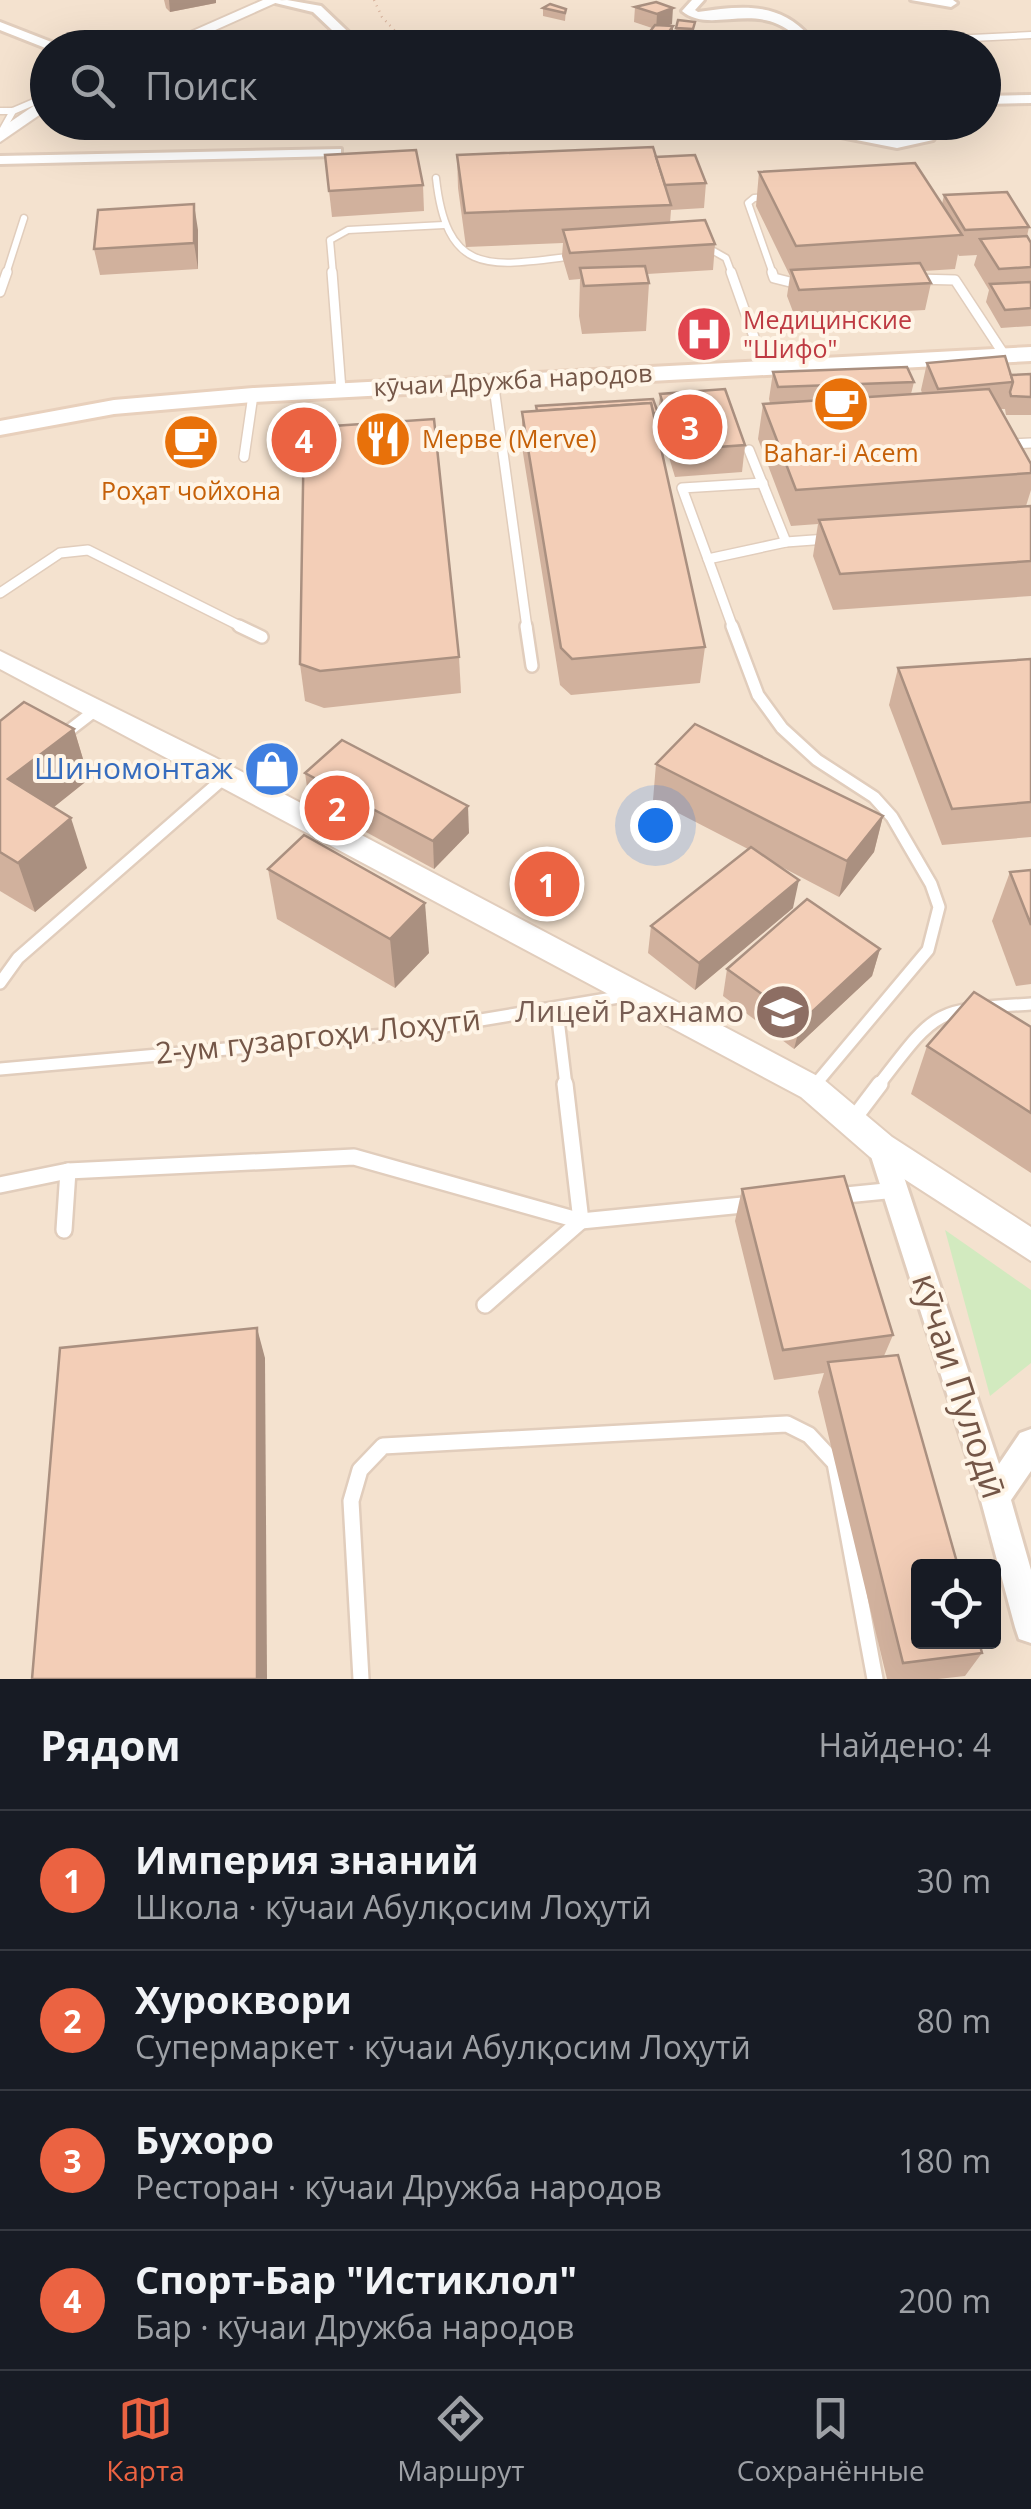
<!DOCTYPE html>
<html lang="ru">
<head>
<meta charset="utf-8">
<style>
	body { margin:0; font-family:"Open Sans",sans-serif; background:#20242c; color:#f1f3f6 }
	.controls { position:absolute; right:30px; bottom:30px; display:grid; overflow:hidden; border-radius:10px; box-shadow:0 10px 40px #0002 }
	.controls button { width:90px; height:90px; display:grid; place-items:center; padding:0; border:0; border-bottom:2px solid #363941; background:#171b24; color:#f1f3f6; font:50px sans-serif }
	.you { position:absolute; left:655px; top:825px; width:35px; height:35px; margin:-25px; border:8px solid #fff; border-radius:50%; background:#1a73e8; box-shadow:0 0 0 15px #1a73e833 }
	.badge { display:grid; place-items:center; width:65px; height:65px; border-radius:50%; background:#eb6342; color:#fff; font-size:32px; font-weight:700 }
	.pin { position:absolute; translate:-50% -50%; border:5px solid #fff; box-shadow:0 2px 10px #0006 }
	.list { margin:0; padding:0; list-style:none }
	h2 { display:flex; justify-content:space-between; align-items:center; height:130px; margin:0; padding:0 40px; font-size:42px }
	h2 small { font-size:32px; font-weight:400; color:#9ea1a6 }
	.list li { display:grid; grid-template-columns:65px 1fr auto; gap:30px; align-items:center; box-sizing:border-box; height:140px; padding:0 40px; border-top:2px solid #363941 }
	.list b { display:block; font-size:38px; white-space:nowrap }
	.list p { margin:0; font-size:32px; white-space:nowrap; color:#9ea1a6 }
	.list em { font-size:32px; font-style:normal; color:#9ea1a6 }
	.icon { flex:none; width:55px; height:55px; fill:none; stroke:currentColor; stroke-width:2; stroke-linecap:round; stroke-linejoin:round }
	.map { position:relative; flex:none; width:1031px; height:1679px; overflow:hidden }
	.search { position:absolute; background:#171b24; box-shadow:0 10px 40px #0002; left:30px; right:30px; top:30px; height:110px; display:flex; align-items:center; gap:25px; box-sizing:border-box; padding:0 35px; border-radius:55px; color:#9ea1a6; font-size:38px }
	.sheet { height:690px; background:#171b24 }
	nav { display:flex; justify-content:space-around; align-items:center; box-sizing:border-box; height:140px; border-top:2px solid #363941; background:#171b24; font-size:28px; color:#9ea1a6 }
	nav a { display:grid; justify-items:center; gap:5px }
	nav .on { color:#eb6342 }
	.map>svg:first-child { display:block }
	.residential { fill:#f4e2cf; fill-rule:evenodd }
	.green { fill:#d2eabf }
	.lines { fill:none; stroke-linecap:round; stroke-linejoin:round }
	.service-far3-casing { stroke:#e1cdbc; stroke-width:9 }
	.service-far2-casing { stroke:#e1cdbc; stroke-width:12 }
	.service-far1-casing { stroke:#e1cdbc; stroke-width:16 }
	.service-casing { stroke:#e1cdbc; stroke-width:20 }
	.minor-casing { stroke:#e1cdbc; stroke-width:6 }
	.tertiary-casing { stroke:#e1cdbc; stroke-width:4 }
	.secondary-casing { stroke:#e8d0bc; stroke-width:6 }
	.path { stroke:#d7b19b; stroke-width:2.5; stroke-dasharray:1 5; stroke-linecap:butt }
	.service-far3 { stroke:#fff; stroke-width:6 }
	.service-far2 { stroke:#fff; stroke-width:9 }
	.service-far1 { stroke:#fff; stroke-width:11 }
	.service { stroke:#fff; stroke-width:15 }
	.minor { fill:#fff; fill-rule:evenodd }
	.tertiary { fill:#fff; fill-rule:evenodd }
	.secondary { fill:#fff; fill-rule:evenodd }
	.wall { fill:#d1b19d }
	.shaded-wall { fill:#aa9080 }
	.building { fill:#f3ceb7; stroke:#aa9080; stroke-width:2.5 }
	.labels { text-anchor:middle; stroke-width:8; stroke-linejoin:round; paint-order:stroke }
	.far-health-label { font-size:25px; fill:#be3a42; stroke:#fff5e7; text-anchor:start }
	.far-street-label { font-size:25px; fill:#745647; stroke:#fff5e7 }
	.far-food-label { font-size:25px; fill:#c56008; stroke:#fff5e7 }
	.shop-label { font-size:30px; fill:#366cbe; stroke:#fff5e7; text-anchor:end }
	.education-label { font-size:30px; fill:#785e54; stroke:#fff5e7; text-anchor:end }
	.street-label { font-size:30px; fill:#745647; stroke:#fff5e7 }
	.near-street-label { font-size:35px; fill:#745647; stroke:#fff5e7 }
</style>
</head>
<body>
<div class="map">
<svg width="1031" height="1679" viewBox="0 0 1031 1679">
	<rect width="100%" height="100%" fill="#fdf1e1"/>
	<!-- residential -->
	<path class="residential" d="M0,0H1031V1679H0ZM48,48H984V122H48ZM918,1566H994V1642H918Z"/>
	<!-- green -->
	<polygon class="green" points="945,1230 1031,1290 1031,1363 990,1396"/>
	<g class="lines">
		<!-- service-far3 casing -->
		<g class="service-far3-casing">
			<g id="service-far3">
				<polyline points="803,36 863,35 890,42 1031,35"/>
				<polyline points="0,111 13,111 48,96"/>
				<polyline points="0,134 13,111"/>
				<path d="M436,178C447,279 492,266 575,256"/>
				<polyline points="769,197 754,198 748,203 773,274"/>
				<polyline points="703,245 726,258 732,274"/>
				<polyline points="6,274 24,218"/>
				<polyline points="333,274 330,240 348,230 444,225"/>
			</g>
		</g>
		<!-- service-far2 casing -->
		<g class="service-far2-casing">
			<g id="service-far2">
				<polyline points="332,272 341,390"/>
				<polyline points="731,272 754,337"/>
				<polyline points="772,272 774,278 802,285"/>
				<polyline points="916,279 955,280 1005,356"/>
				<polyline points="0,292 7,272"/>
				<polyline points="493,380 527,628"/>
				<polyline points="1010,444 1031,443"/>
				<polyline points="244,457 253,395"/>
				<polyline points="786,542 827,539"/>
				<polyline points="708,559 682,488 763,483"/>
				<polyline points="0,593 60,553 88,550 244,628"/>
				<polyline points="733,628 708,559 786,542 749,450"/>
			</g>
		</g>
		<!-- service-far1 casing -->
		<g class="service-far1-casing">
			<g id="service-far1">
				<polyline points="239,626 262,637"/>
				<polyline points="526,626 532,666"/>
				<polyline points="732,626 758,695 782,728 817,760 874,797 892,817 931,884 939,907 928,950 814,1086"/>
				<polyline points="62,736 97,709"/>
				<polyline points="0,983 18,958 225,777"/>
				<polyline points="557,1011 566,1086"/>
				<polyline points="0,1069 396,1034 631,995"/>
				<path d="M878,1086C938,1008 933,1010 1031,1004"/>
			</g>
		</g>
		<!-- service casing -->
		<g class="service-casing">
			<g id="service">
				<polyline points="852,1121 880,1084"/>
				<polyline points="0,1185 68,1171 354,1157 581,1221 753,1204"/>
				<polyline points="836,1196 896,1190"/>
				<polyline points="64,1230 68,1171"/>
				<polyline points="485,1305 581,1221 565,1084"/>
				<polyline points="361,1679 351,1501 360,1470 383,1446 787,1424 809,1435 835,1463 875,1679"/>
			</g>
		</g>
		<!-- minor casing -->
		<g class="minor-casing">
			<g id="minor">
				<polygon points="287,0 321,6 365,48 351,48 313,12 267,1"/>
				<path d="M692,0H704L695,10L698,12C740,6 779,1 809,36L790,48H773L795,35C755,0 710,35 682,11Z"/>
				<polygon points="911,0 953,0 957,3 951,7"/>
				<polygon points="0,22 59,45 61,48 48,49 0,30"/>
				<polygon points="1031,95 1031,103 984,104 984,96"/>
				<polygon points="912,122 925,122 935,137 933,140 897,148 831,135 838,131 897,140 920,136"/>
				<polygon points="341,149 341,155 336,156 0,164 0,156"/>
				<polygon points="881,1135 890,1139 894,1147 999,1464 1020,1433 1031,1429 1031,1471 1011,1500 1031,1570 1031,1643 1019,1639 1015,1627 980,1497 868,1147 872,1139"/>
			</g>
		</g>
		<!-- tertiary casing -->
		<g class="tertiary-casing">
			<g id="tertiary">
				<polygon points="263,0 282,0 175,48 154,48"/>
				<polygon points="48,96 48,109 0,142 0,129"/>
				<polygon points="0,651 214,757 823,1079 892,1137 1031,1227 1031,1261 870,1157 801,1097 0,669"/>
			</g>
		</g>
		<!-- secondary casing -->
		<g class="secondary-casing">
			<polygon id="secondary" points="1031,347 1031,361 253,402 114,414 0,435 0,421 114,400 253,388"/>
		</g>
		<!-- path -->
		<g class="path">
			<polyline points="374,0 382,17 411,48"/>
			<polyline points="688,48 698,28"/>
		</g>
		<!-- service-far3 -->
		<use href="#service-far3" class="service-far3"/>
		<!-- service-far2 -->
		<use href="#service-far2" class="service-far2"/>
		<!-- service-far1 -->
		<use href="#service-far1" class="service-far1"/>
		<!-- service -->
		<use href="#service" class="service"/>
		<!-- minor -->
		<use href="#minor" class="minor"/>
		<!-- tertiary -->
		<use href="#tertiary" class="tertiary"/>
		<!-- secondary -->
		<use href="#secondary" class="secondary"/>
	</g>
	<!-- wall -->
	<g class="wall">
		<polygon points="164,0 216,0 216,3 170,12 166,8"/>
		<polygon points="656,2 672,24 668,25 673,26 673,34 665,44 647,42 648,34 652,28 634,22 635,7"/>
		<polygon points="543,8 566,9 565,21 543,16"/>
		<polygon points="695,22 692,37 675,36 676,28"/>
		<polygon points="409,35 430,48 416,48 410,43"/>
		<polygon points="697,39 739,40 738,48 697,47"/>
		<polygon points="425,122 471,122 462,133 426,127"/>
		<polygon points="325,155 423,185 424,211 332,217"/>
		<polygon points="457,155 656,157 706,183 704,208 671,210 670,223 715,244 713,270 647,274 649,283 646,331 582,334 579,316 580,279 569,280 562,256 563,243 466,247 458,188"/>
		<polygon points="759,172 942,204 944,195 1029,227 1027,236 1031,243 1031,326 1001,328 986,302 989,290 974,265 977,255 959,256 958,254 955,269 924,271 931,283 925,310 795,317 787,296 790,276 756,206"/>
		<polygon points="198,230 198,269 100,275 94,249"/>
		<polygon points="927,363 1011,375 1031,374 1031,415 1006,415 1005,409 1000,409 1031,464 1031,490 1026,506 1031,506 1031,596 833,610 813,556 818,524 791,526 758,439 763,404 770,403 769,399 773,372 914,382 911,394 922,393 921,390"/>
		<polygon points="660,394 745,445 742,472 675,477 658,421"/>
		<polygon points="536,406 658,413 656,428 705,647 700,683 571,695 560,685 522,447 522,412 536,411"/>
		<polygon points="459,657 461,693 324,708 305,701 300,664"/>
		<polygon points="1031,659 1031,837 942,845 889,705 898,668"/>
		<polygon points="0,721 74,729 89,779 54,807 87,868 35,912 0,891"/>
		<polygon points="656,764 883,816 874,852 839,897 774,863 793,908 695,990 648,953 651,926 748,849 653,800"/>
		<polygon points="305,773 469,833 434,869 309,801"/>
		<polygon points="268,869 429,953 395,988 277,919"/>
		<polygon points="1031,870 1031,984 1016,986 992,921 1010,872"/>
		<polygon points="880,949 872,976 794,1049 723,996 727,969"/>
		<polygon points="1031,1027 1031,1173 911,1094 927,1046"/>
		<polygon points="742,1189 893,1335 884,1356 982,1653 965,1676 938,1679 887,1679 818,1392 824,1373 774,1380 735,1221"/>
	</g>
	<!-- shaded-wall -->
	<g class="shaded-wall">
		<polygon points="169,0 216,0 216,3 170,12"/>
		<polygon points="673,8 672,24 656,30 657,14"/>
		<polygon points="673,26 673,34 665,44 666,36"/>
		<polygon points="718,36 718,44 711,48 706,48 706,43"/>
		<polygon points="739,40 738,48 725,48"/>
		<polygon points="430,41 430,48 422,48 421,43"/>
		<polygon points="463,122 471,123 462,133 462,124"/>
		<polygon points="194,204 198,230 198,269 194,243"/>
		<polygon points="74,729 89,779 25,830 8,779"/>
		<polygon points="468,806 469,833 434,869 433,841"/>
		<polygon points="883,816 874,852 839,897 847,861"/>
		<polygon points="71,818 87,868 35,912 18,863"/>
		<polygon points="799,880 793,908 695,990 699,963"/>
		<polygon points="425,903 429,953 395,988 390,939"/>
		<polygon points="880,949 872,976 794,1049 801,1022"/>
		<polygon points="257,1328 265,1358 267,1679 257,1679"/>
	</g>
	<!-- building -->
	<g class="building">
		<polygon points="656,2 673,8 657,14 635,7"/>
		<polygon points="550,4 566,9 565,13 543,8"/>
		<polygon points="678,20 695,22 693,29 676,28"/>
		<polygon points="655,25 673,26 666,36 648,34"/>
		<polygon points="418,33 430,41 421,43 409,35"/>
		<polygon points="707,33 718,36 706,43 697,39"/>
		<polygon points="723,37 739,40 725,48 708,47"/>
		<polygon points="453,39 475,44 469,48 457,42 461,44 450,48 443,48 435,44"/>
		<polygon points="653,147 671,205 465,213 457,155"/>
		<polygon points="416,150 423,185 329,191 325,155"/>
		<polygon points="695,155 706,183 665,185 656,157"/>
		<polygon points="915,163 962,235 796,246 759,172"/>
		<polygon points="1007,192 1029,227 965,230 944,195"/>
		<polygon points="194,204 194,243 94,249 98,210"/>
		<polygon points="705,220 715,244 570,253 563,230"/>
		<polygon points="1027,236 1031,243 1031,267 999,269 980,239"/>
		<polygon points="920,263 931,283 799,290 791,270"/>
		<polygon points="645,266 649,283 584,286 580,268"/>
		<polygon points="1031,282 1031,308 1005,310 990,284"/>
		<polygon points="1005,356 1013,382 938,389 927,363"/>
		<polygon points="907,367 914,382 778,387 773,372"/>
		<polygon points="1031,374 1031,397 1011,396 1010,392 1013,382 1011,375"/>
		<polygon points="725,389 745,445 677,450 660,394"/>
		<polygon points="989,389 1031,464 1031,473 796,490 763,404"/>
		<polygon points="653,399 658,413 653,413 651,403 537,411 536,406"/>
		<polygon points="651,403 705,647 572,659 561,648 522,412"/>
		<polygon points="434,419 459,657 320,671 300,664 304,428"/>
		<polygon points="1031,506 1031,561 840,574 819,520"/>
		<polygon points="1031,659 1031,802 952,809 898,668"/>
		<polygon points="24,702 74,729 8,779 71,818 18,863 0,852 0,721"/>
		<polygon points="695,724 883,816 847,861 656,764"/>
		<polygon points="342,740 468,806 433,841 305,773"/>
		<polygon points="304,835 425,903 390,939 268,869"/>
		<polygon points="751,847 799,880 699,963 651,926"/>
		<polygon points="1031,870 1031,925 1010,872"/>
		<polygon points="807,899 880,949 801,1022 727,969"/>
		<polygon points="974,992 1031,1027 1031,1113 927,1046"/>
		<polygon points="844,1176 893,1335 783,1350 742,1189"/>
		<polygon points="257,1328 257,1679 32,1679 60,1348"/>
		<polygon points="898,1355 958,1566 918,1566 918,1642 979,1642 982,1653 903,1663 828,1362"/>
	</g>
	<!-- icons -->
	<defs>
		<g id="hospital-disc" transform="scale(2.875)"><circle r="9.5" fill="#e0444e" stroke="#fff5e7"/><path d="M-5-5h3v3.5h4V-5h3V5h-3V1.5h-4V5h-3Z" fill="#fff"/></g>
		<g id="cafe-disc" transform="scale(2.875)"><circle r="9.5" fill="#e8710a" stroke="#fff5e7"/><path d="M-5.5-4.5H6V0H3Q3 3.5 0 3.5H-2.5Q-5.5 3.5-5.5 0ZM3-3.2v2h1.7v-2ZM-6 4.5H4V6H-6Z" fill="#fff"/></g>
		<g id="restaurant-disc" transform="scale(2.875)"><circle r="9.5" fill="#e8710a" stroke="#fff5e7"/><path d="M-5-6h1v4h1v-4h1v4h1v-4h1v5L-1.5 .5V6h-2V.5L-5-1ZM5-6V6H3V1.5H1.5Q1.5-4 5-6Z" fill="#fff"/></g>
		<g id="shop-disc" transform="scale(2.875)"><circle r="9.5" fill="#3f7fe0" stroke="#fff5e7"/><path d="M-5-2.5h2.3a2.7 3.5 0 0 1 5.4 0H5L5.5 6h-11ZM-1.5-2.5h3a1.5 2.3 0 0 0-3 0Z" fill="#fff"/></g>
		<g id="school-disc" transform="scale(2.875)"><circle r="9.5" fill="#8d6e63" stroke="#fff5e7"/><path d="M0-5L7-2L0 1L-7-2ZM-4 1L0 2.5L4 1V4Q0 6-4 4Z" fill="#fff"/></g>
	</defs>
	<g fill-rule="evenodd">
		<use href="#hospital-disc" x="704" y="334"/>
		<use href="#cafe-disc" x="841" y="404"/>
		<use href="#restaurant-disc" x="383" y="439"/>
		<use href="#cafe-disc" x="191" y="442"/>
		<use href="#shop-disc" x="272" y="769"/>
		<use href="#school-disc" x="783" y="1012"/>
	</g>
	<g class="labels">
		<!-- far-health labels -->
		<g class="far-health-label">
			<text x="743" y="329">Медицинские<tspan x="743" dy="29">"Шифо"</tspan></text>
		</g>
		<!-- far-street labels -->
		<g class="far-street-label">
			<text transform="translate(513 380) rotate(-3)" y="9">кӯчаи Дружба народов</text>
		</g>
		<!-- far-food labels -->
		<g class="far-food-label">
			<text x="422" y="448" text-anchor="start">Мерве (Merve)</text>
			<text x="841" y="462">Bahar-i Acem</text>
			<text x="191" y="500">Роҳат чойхона</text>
		</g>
		<!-- shop labels -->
		<g class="shop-label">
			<text x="233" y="779">Шиномонтаж</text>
		</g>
		<!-- education labels -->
		<g class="education-label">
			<text x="744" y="1022">Лицей Рахнамо</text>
		</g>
		<!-- street labels -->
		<g class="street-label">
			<text transform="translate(318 1037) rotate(-6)" y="10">2-ум гузаргоҳи Лоҳутӣ</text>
		</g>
		<!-- near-street labels -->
		<g class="near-street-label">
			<text transform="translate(959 1386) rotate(72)" y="12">кӯчаи Пулодӣ</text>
		</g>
	</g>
</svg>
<div class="controls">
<button><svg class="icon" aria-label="locate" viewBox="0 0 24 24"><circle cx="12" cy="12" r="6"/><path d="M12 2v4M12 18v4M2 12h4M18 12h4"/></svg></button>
</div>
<div class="you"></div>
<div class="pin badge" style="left:547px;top:884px">1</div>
<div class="pin badge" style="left:337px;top:808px">2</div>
<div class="pin badge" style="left:690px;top:427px">3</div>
<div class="pin badge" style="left:304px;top:440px">4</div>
<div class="search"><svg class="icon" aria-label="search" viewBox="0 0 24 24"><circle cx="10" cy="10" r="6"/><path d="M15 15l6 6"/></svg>Поиск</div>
</div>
<section class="sheet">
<h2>Рядом<small>Найдено: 4</small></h2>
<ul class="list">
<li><span class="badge">1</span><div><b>Империя знаний</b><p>Школа · кӯчаи Абулқосим Лоҳутӣ</p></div><em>30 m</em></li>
<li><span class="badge">2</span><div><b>Хуроквори</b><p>Супермаркет · кӯчаи Абулқосим Лоҳутӣ</p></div><em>80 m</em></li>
<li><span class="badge">3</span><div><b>Бухоро</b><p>Ресторан · кӯчаи Дружба народов</p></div><em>180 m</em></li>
<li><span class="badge">4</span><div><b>Спорт-Бар &quot;Истиклол&quot;</b><p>Бар · кӯчаи Дружба народов</p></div><em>200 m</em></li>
</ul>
</section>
<nav>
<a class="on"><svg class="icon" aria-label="map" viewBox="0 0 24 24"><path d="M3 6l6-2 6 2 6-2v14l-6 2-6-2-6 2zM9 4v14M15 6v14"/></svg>Карта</a>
<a><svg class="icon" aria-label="directions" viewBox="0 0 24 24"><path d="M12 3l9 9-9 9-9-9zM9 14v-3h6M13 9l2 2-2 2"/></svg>Маршрут</a>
<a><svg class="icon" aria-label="saved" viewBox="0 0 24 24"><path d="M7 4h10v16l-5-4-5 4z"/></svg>Сохранённые</a>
</nav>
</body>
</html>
